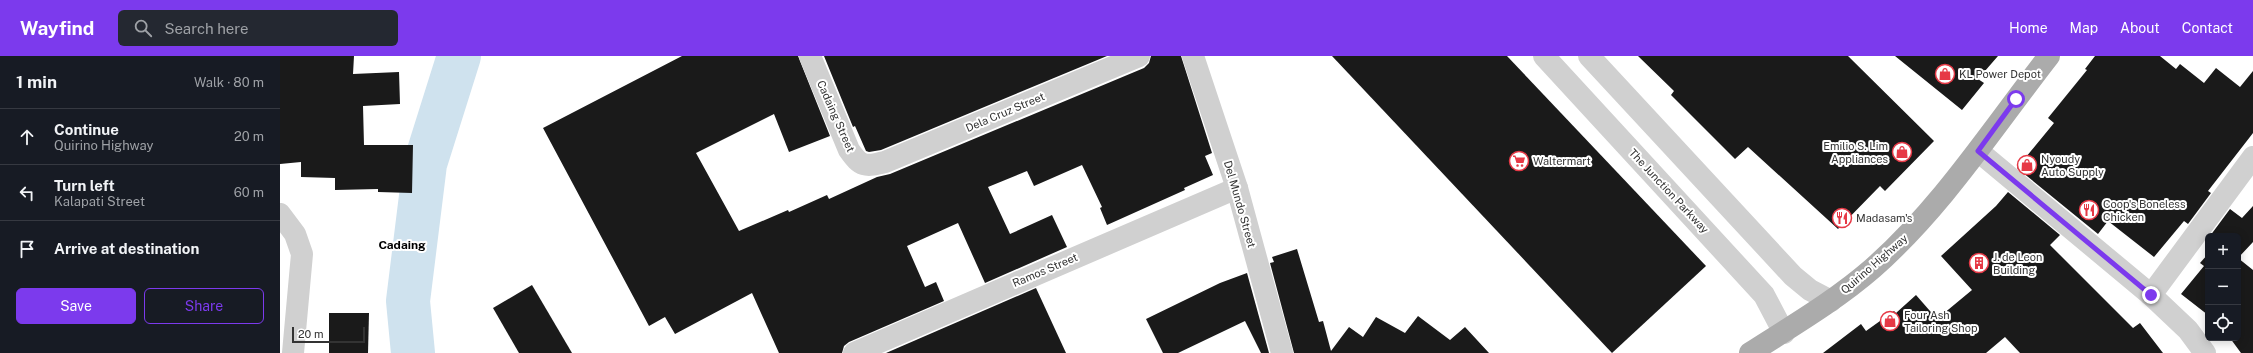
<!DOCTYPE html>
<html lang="en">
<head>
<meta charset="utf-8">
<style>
	body { margin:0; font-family:"Public Sans",sans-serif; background:#242831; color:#f1f3f6 }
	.controls { position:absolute; right:12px; bottom:12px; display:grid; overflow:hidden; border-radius:6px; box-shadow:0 2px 10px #0003 }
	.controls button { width:36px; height:36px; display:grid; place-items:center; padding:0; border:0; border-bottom:1px solid #363941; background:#171b24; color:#f1f3f6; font:20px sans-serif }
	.scale { position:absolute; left:12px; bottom:10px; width:73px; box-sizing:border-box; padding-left:4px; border:2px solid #333; border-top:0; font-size:11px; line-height:14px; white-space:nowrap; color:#333; -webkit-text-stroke:3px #fff; paint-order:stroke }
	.stop { position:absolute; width:12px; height:12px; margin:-9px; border:3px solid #7c3aed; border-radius:50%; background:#fff }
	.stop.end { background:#7c3aed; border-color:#fff; box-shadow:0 1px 4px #0008 }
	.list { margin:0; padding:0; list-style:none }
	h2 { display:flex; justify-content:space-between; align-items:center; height:52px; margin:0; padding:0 16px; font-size:17px }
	h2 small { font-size:13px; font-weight:400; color:#9ea1a6 }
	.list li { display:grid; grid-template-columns:26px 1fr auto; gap:12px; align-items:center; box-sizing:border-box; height:56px; padding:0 16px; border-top:1px solid #363941 }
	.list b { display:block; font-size:15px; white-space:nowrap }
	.list p { margin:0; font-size:13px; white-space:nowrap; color:#9ea1a6 }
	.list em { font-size:13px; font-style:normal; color:#9ea1a6 }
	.actions { display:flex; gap:8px; padding:12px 16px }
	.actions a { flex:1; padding:9px 0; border:1px solid #7c3aed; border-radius:6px; text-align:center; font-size:14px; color:#7c3aed }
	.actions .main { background:#7c3aed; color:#fff }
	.icon { flex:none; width:22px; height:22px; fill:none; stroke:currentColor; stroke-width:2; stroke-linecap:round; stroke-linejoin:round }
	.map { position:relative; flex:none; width:1973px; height:297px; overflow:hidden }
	header { display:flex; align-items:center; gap:24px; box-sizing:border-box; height:56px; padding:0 20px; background:#7c3aed; color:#fff }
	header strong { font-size:19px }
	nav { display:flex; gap:22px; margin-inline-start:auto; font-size:14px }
	.search { width:280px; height:36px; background:#242831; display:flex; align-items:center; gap:10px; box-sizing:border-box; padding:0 14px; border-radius:6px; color:#9ea1a6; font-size:15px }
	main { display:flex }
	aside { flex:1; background:#171b24 }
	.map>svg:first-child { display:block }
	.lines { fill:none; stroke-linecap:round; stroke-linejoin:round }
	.river { stroke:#cfe2ee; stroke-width:44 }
	.building { fill:#1a1a1a }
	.minor { stroke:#d0d0d0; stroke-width:22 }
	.major { stroke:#ababab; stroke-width:22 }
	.route { stroke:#7c3aed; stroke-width:5 }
	.labels { text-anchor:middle; stroke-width:4; stroke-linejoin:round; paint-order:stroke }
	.poi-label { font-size:11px; fill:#333; stroke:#fff; text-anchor:start }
	.street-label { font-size:11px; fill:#333; stroke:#fff }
	.neighbourhood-label { font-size:12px; font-weight:bold; fill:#000; stroke:#fff }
</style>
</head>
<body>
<header>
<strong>Wayfind</strong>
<div class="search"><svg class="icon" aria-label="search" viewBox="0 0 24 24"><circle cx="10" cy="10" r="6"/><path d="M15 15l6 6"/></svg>Search here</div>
<nav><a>Home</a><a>Map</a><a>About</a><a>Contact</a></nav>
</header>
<main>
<aside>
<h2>1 min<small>Walk · 80 m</small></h2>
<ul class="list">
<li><svg class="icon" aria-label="ahead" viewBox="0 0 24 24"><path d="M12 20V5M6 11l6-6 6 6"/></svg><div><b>Continue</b><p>Quirino Highway</p></div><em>20 m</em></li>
<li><svg class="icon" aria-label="left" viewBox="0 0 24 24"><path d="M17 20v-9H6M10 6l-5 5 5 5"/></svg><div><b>Turn left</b><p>Kalapati Street</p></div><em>60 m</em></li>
<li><svg class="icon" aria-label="arrive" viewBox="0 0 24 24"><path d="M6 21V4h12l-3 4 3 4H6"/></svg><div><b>Arrive at destination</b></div></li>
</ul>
<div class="actions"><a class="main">Save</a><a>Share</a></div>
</aside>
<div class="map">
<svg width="1973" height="297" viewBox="0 0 1973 297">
	<rect width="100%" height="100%" fill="#fff"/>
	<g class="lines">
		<!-- river -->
		<polyline class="river" points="133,297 128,245 145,108 179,0"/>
	</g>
	<!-- building -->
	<g class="building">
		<polygon points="0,0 74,0 73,18 119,16 120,48 83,50 84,89 133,89 132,137 98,136 98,133 55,134 55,122 21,121 21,106 0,108"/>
		<polygon points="402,0 518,0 550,80 509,96 494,58 416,97 459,175 508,154 509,156 547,139 549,143 597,121 610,118 864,12 869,7 871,0 901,0 932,97 925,100 933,119 904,132 905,134 827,169 820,152 822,151 802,109 754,130 747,115 708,131 730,178 772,159 787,191 705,227 678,167 627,190 645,231 656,226 664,245 569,286 564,290 562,297 499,297 472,237 395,278 385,261 369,270 263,72"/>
		<polygon points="544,0 827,0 601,94 589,96 586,95 575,70 573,71"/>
		<polygon points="1052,0 1227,0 1426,210 1332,297"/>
		<polygon points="1358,0 1568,0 1654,85 1605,135 1600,130 1558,173 1468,91 1455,103 1391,39 1394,35"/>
		<polygon points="1615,0 1718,0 1698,23 1704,27 1682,54"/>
		<polygon points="1815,0 1880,0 1896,13 1900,8 1924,27 1936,12 1960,31 1973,15 1973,77 1928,135 1931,137 1908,168 1904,165 1874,201 1828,165 1818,178 1737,112 1774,67 1768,62 1807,14 1805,13"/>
		<polygon points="1728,136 1780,179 1770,189 1853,272 1860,267 1883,297 1740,297 1725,281 1706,297 1543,297 1581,268 1586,275 1614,255 1616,257 1636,239 1657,263 1692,234 1661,200 1716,150"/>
		<polygon points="1973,150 1973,186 1958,202 1973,214 1973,297 1961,297 1950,282 1958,282 1958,180 1930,180 1950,153 1962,162"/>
		<polygon points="1017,193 1039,266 1043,265 1051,295 1069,271 1083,281 1096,261 1125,277 1138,260 1170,284 1185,271 1209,297 1014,297 990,207 994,206 992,201"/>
		<polygon points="1928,198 1928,259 1901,238 1924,210 1920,207"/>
		<polygon points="967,217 989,297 981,297 965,265 898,297 883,297 866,263 940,227"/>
		<polygon points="252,229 292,297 239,297 213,252"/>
		<polygon points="756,232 786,297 606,297"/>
		<polygon points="49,257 89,257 88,297 49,297"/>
	</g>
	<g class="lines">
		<!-- minor -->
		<g class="minor">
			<path d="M530,0L569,94C581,111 585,111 605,106L859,0"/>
			<polyline points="913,0 957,132 1002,297"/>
			<polyline points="1264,0 1484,239 1504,277"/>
			<polyline points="1309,0 1513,220 1530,234 1551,245"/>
			<polyline points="1698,95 1871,239 1908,274 1925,297"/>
			<polyline points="0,158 15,178 22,198 13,297"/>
			<polyline points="1871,239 1973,101"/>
			<polyline points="574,297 957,132"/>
		</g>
		<!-- major -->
		<path class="major" d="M1470,297C1512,270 1555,245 1593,212C1662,151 1712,73 1769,0"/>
	</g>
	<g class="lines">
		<!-- route -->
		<polyline class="route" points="1736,43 1698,95 1871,239"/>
	</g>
	<!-- icons -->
	<defs>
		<g id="shop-ring" transform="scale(1)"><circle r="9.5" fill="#fff" stroke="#e63946" stroke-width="1.5"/><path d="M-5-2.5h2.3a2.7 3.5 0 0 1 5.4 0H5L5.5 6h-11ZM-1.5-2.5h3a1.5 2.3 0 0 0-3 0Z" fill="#e63946"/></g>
		<g id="supermarket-ring" transform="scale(1)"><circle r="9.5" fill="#fff" stroke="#e63946" stroke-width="1.5"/><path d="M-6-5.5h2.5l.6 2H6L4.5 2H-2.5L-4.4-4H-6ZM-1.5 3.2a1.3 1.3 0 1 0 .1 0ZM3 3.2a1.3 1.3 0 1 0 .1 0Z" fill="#e63946"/></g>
		<g id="restaurant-ring" transform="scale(1)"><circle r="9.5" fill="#fff" stroke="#e63946" stroke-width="1.5"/><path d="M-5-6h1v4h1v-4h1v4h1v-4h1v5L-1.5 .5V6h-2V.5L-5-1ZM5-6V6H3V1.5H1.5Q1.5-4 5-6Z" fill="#e63946"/></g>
		<g id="building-ring" transform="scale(1)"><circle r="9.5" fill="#fff" stroke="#e63946" stroke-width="1.5"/><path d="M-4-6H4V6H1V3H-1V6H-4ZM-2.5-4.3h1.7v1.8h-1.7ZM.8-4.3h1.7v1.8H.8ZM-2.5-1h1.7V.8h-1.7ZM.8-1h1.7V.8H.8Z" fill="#e63946"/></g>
	</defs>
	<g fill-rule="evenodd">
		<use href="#shop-ring" x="1665" y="18"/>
		<use href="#shop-ring" x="1622" y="96"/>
		<use href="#supermarket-ring" x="1239" y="105"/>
		<use href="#shop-ring" x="1747" y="109"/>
		<use href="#restaurant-ring" x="1809" y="154"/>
		<use href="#restaurant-ring" x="1562" y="162"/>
		<use href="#building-ring" x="1699" y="207"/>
		<use href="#shop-ring" x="1610" y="265"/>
	</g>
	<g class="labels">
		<!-- poi labels -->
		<g class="poi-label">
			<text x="1679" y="22">KL Power Depot</text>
			<text x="1608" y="94" text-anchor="end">Emilio S. Lim<tspan x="1608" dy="13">Appliances</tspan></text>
			<text x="1761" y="107">Nyoudy<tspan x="1761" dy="13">Auto Supply</tspan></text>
			<text x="1253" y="109">Waltermart</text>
			<text x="1823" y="152">Coop's Boneless<tspan x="1823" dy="13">Chicken</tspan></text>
			<text x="1576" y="166">Madasam's</text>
			<text x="1713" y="205">J. de Leon<tspan x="1713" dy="13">Building</tspan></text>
			<text x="1624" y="263">Four Ash<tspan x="1624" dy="13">Tailoring Shop</tspan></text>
		</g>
		<!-- street labels -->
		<g class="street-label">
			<text transform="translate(725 56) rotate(-23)" y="4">Dela Cruz Street</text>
			<text transform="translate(556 60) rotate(66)" y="4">Cadaing Street</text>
			<text transform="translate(1389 135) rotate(47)" y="4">The Junction Parkway</text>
			<text transform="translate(960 148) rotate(74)" y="4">Del Mundo Street</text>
			<text transform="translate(1594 208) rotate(-41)" y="4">Quirino Highway</text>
			<text transform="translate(765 214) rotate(-23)" y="4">Ramos Street</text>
		</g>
		<!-- neighbourhood labels -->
		<g class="neighbourhood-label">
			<text x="122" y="193">Cadaing</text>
		</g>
	</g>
</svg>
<div class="controls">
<button>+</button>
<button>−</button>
<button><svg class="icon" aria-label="locate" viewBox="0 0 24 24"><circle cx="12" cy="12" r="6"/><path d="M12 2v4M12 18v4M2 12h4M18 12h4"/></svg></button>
</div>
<div class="scale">20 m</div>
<div class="stop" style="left:1736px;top:43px"></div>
<div class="stop end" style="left:1871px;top:239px"></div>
</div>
</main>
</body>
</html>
